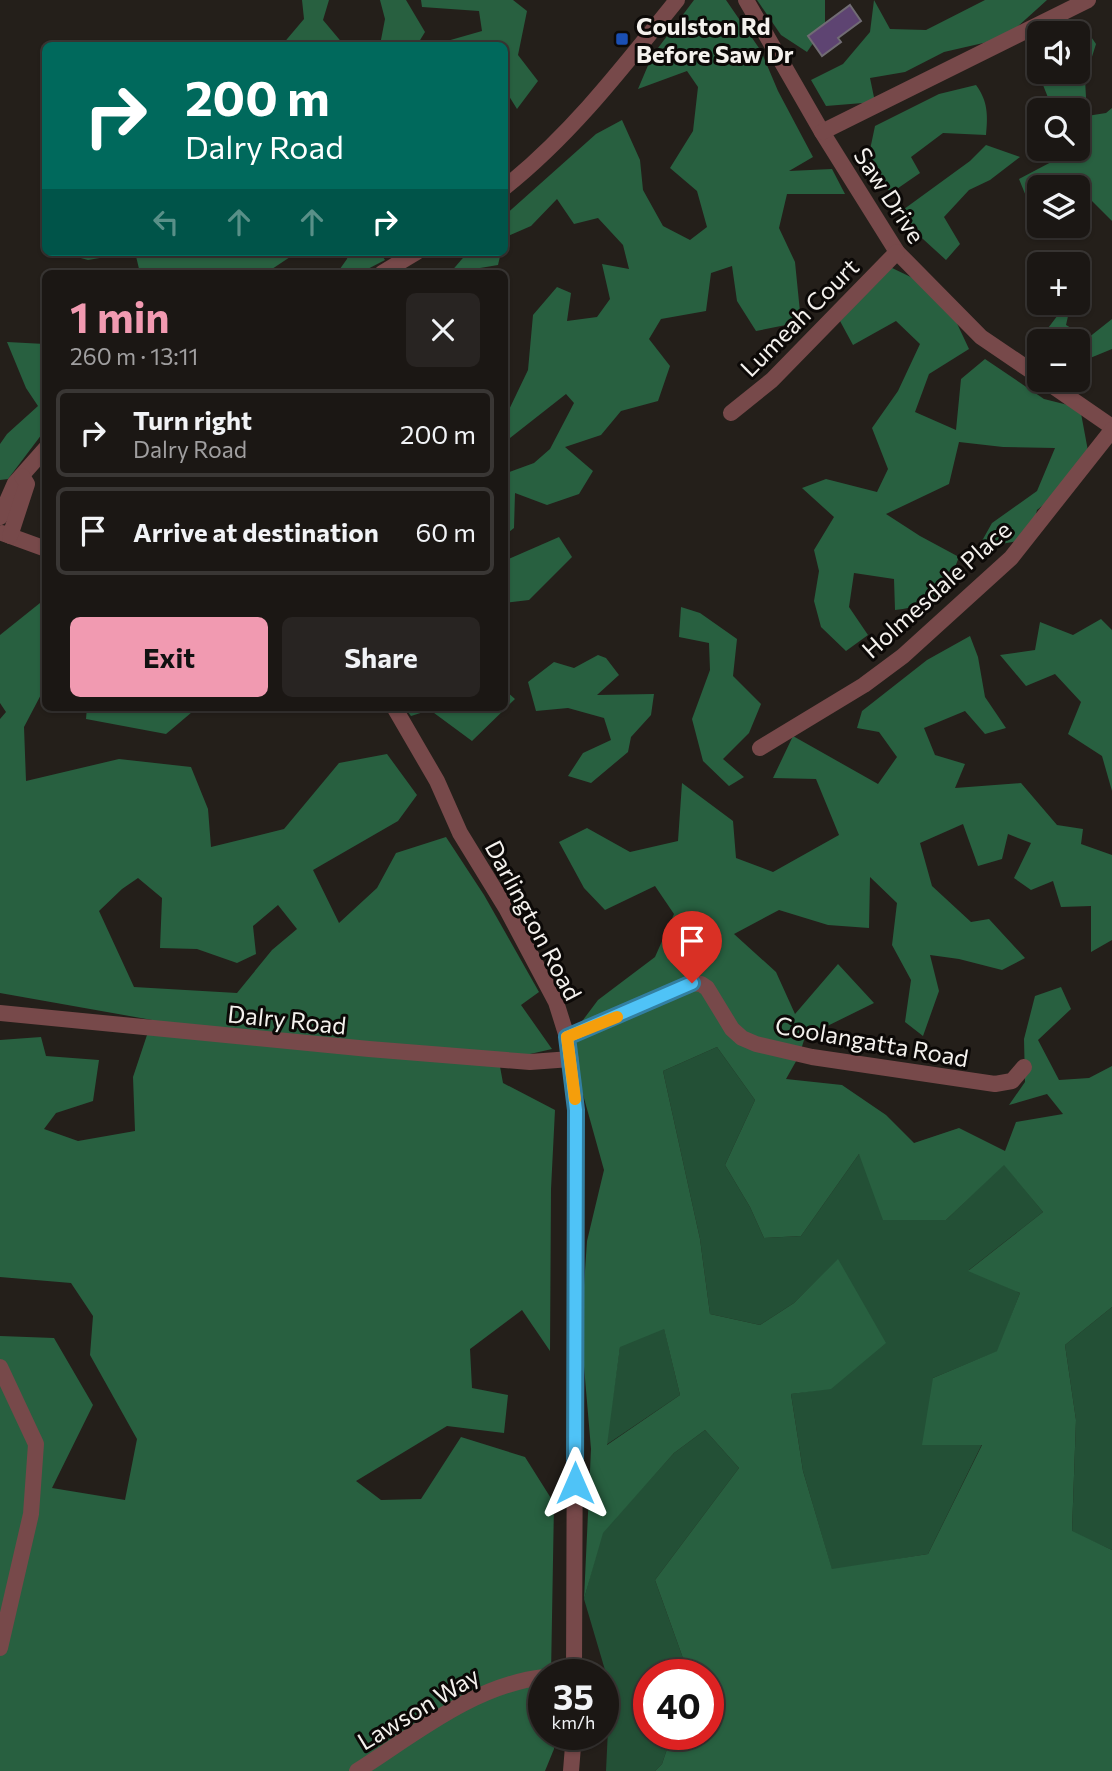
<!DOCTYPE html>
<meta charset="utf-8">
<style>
body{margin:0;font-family:Commissioner,sans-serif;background:#282422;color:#f1f3f6;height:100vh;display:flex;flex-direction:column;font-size:26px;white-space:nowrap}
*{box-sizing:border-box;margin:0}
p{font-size:23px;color:#a09fa0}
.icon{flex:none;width:38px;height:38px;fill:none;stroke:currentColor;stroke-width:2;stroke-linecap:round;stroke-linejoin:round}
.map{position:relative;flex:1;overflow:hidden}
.drawer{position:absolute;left:42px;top:270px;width:466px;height:441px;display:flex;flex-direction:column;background:#1b1714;border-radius:10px;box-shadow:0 2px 5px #0004,0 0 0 2px #393634}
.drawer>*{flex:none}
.hud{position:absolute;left:42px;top:42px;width:466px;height:214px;border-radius:10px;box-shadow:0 2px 5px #0004,0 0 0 2px #393634;background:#00695c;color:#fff;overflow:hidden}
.fabs{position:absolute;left:1027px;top:21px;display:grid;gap:14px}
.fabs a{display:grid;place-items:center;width:63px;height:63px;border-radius:10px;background:#1b1714;box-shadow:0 2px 5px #0004,0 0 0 2px #393634;font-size:35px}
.speed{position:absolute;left:528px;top:1659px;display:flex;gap:14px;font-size:35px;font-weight:700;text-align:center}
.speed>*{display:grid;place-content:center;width:91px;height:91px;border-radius:50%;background:#1b1714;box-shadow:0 2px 5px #0004,0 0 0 2px #393634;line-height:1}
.speed small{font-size:18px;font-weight:400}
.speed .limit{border:10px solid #d22;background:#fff;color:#111}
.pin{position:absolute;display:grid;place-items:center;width:60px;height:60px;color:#fff;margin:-72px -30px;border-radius:50% 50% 50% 0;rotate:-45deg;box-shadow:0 0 7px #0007}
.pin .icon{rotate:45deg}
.me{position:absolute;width:77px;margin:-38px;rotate:0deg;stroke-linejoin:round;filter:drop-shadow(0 0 5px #0008)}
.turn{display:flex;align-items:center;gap:24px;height:147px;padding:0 28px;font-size:32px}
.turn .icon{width:91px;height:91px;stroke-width:2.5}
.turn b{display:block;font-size:49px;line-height:60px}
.lanes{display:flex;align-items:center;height:66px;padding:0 28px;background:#0003;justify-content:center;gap:35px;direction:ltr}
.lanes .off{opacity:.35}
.round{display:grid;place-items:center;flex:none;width:74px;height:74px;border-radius:10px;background:#282422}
.headline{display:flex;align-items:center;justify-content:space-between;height:119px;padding:0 28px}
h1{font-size:42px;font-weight:700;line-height:52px;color:#f19ab1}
.button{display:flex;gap:14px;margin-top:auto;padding:14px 28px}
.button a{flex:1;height:80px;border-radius:10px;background:#f19ab1;color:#111;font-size:28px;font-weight:700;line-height:80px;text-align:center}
.button a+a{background:#282422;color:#f1f3f6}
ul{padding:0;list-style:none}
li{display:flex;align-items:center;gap:21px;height:88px;margin:0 14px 10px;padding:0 14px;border:4px solid #393634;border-radius:10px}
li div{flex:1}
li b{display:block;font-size:26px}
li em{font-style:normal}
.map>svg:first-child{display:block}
.green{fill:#235036}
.forest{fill:#286040;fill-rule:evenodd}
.building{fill:#5e4472;stroke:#716c74;stroke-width:2}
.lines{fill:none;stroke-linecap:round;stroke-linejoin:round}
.minor{stroke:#77494a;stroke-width:16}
.route-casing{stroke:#337fa1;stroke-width:18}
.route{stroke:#4fc3f7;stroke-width:12}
.slow{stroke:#f59e0b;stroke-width:12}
.transit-dot{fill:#1a4fb4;stroke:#0c0907;stroke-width:2.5}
.labels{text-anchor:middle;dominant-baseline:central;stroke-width:6;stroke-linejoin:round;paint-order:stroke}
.poi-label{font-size:24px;font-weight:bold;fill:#f4f1ed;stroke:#0c0907;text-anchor:start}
.street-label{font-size:24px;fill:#f4f1ed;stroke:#0c0907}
</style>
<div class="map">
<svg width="1112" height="1771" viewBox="0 0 1112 1771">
<rect width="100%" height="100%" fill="#241f1a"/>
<g class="green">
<polygon points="717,1047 755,1100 725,1165 750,1207 764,1238 801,1236 859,1154 946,1220 1004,1164 1043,1212 969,1270 1020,1293 998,1351 933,1378 982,1444 928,1554 832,1570 803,1471 791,1394 831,1388 838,1260 794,1303 760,1325 710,1314 700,1239 663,1071"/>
<polygon points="1112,1307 1112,1550 1072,1532 1076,1420 1065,1345"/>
<polygon points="664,1328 680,1395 606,1445 620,1346"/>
<polygon points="705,1430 739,1468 655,1580 689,1675 649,1675 649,1734 672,1734 662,1764 655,1771 606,1771 610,1687 584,1599 602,1533 674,1453"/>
</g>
<g class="forest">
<polygon points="302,0 329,0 323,20 344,45 282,45 304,19"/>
<polygon points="380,0 406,0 425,32 417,45 380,45 385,19"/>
<polygon points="421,0 513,0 527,11 518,55 538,81 517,109 504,88 504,46 433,45 482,31 479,11 422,7"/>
<polygon points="694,0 726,0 761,51 778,91 813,157 789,171 832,169 845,194 787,194 779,228 795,262 801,322 756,331 737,301 732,266 711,273 706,311 661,319 649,339 670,366 658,401 621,411 601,435 565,447 593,471 579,494 547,505 515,493 514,528 504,536 504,474 534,463 550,449 574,403 566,394 510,438 504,438 504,420 528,370 533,315 557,287 571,293 567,321 597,317 610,299 602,264 629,269 623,245 598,218 574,224 557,199 531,226 506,237 504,243 504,216 596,134 622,120 640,160 643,190 663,226 690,240 707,227 697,191 670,168 693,131 698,87 687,71 638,89 652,56"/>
<polygon points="757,0 825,0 825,26 807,52 781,35"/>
<polygon points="874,0 890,29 926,30 985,0 1047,0 1005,38 944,52 905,72 870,78 875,102 826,106 811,80 843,64 870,32"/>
<polygon points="1083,25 1096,44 1085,79 1087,116 1106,113 1112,108 1112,221 1090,199 1078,198 1078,187 1040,187 1039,202 1030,206 1019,179 1055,160 1055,149 1078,149 1078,110 1053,110 1029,50 1039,46 1040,72 1078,72 1078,33 1066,33"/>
<path d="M 976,85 C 988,101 988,116 986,135 L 943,133 L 911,157 L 920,173 L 891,193 L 867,164 L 875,126 L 939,94 Z"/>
<polygon points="986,145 1020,157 990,180 969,190 944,217 960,244 946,260 912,229 900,212 970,161"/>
<polygon points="59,252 292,252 296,253 272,269 259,273 140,273 135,252 88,260"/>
<polygon points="349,252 380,252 385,260 360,273 337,273 347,259"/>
<polygon points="468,252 501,252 498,265 450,273"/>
<path d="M 890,267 L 917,280 L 954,317 L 969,349 L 929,374 L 915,412 L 956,430 L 961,379 L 985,359 L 1044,399 L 1080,408 L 1091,467 L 1037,510 L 1030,539 L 978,548 L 992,523 L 1037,491 L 1055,448 L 1003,447 L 959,442 L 949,484 L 886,514 L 920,536 L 959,557 C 942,600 941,604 895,610 L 894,579 L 854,573 L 849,607 L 868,635 L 846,651 L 821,627 L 814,601 L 819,571 L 814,550 L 834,517 L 802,488 L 826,479 L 877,492 L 888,469 L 872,428 L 898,391 L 920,344 L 896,321 L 853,345 L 840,321 Z"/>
<polygon points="1067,303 1071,303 1066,325 1088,338 1112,319 1112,349 1078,363 1078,341 1040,341 1039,355 1033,348"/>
<polygon points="7,342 45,344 45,430 8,479 0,480 0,444 7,434 38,406 26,388"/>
<polygon points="559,537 572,557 529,600 504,603 504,561"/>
<path d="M 45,599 L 45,687 L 24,727 L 26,781 L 119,759 L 191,767 L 208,809 L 211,847 L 284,829 L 339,763 L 387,754 L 417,795 L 398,821 L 313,870 L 339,923 L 377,888 L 396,853 L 446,837 L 484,895 L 539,992 L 521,1005 L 552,1049 L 499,1061 L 503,1083 L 555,1110 L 551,1189 L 550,1351 L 522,1310 L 470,1349 L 472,1388 L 508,1395 L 504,1433 L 447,1426 L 356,1481 L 381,1500 L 421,1499 L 461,1437 L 525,1457 L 554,1503 L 551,1675 L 544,1675 L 544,1734 L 554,1734 L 554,1749 L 545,1771 L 0,1771 L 0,1336 L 54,1338 L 93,1405 L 52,1488 L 125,1500 L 137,1439 L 90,1355 L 93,1316 L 71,1283 L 0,1277 L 0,1040 L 41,1037 L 46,1056 L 99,1060 L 93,1101 L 56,1113 L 44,1129 L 78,1141 L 135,1131 L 133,1077 L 152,1020 L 0,993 L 0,719 L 6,712 L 0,703 L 0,635 ZM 138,878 L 162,898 L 160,948 L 197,949 L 237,963 L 256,954 L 253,926 L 278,905 L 297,929 L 272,950 L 237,993 L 134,987 L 99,911 L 122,889 Z"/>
<polygon points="681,607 700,613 737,639 733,676 761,704 749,733 723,759 744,777 729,786 703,761 692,719 710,670 709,643 679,637"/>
<polygon points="1101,619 1112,630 1112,791 1102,756 1068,734 1081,702 1055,674 1026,686 1000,655 1035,650 1040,622 1073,635"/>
<path d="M 970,636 L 978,657 L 985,697 L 1006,728 L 985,734 L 965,711 L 924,728 L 935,755 L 965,764 L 955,788 L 1021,783 L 1057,825 L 1083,829 L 1081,844 L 1112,855 L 1112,940 L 1091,952 L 1091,906 L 1061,907 L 1053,881 L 1031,890 L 1014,878 L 1031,843 L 1008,834 L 1002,859 L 978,866 L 963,824 L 920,843 L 932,886 L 971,922 L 989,919 L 1025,958 L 1002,970 L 959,959 L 930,955 L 939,991 L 923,1036 L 905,1022 L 911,980 L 892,945 L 897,903 L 870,877 L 869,928 L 828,925 L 779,910 L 734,934 L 776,972 L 795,1014 L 838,964 L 874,1003 L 805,1037 L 799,1056 L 786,1079 L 842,1085 L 886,1115 L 914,1143 L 959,1128 L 1005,1151 L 1016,1122 L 1063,1114 L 1047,1094 L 1009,1105 L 1025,1082 L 1024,1039 L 1035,996 L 1061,987 L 1071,1009 L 1038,1040 L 1059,1080 L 1089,1078 L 1112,1066 L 1112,1307 L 1065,1345 L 1076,1420 L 1072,1531 L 1112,1550 L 1112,1771 L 655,1771 L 662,1764 L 672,1734 L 709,1734 L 709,1675 L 689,1675 L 655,1580 L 739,1468 L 705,1430 L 674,1453 L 603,1533 L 584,1599 L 591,1449 L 581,1331 L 587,1241 L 604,1170 L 582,1091 L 571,1036 L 598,1000 L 655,957 L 674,914 L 655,886 L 605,910 L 584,888 L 559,842 L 587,828 L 630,852 L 678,841 L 682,783 L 733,821 L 736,858 L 773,872 L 839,835 L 816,779 L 773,778 L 793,736 L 878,784 L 897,757 L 879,732 L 857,728 L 862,711 L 927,660 ZM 717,1047 L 755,1100 L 725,1165 L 750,1207 L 764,1238 L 801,1236 L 859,1154 L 883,1220 L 946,1220 L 1004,1165 L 1043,1212 L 968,1271 L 1020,1293 L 997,1351 L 933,1378 L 922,1445 L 982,1445 L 928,1554 L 832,1569 L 803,1471 L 791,1394 L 831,1389 L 886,1343 L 838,1259 L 794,1303 L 760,1325 L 710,1314 L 700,1239 L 663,1071 ZM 664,1329 L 680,1395 L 607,1445 L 620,1347 Z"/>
<polygon points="598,655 606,658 619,675 597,695 654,694 651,715 631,737 628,752 591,783 568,776 583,753 611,740 604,718 568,708 536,711 528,682 554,662 574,668"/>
<polygon points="504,689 515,699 472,741 430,710 411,716 404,707 504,707"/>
<polygon points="87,707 198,707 166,734 86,719"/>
</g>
<polygon class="building" points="850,5 861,21 838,38 841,42 822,56 808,36"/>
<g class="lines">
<g class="minor">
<polyline points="746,0 822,132 897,252 981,337 1040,377"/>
<polyline points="822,132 1088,0"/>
<path d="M 504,188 C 571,135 624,66 677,0"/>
<polyline points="382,273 417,252"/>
<polyline points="1044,380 1112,427"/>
<polyline points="731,413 772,380 897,252"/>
<polyline points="0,517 15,483 46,448"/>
<polyline points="2,533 46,549"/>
<polyline points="10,536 27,484 22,476"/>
<polyline points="394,707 437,781 460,833 506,908 556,1002 567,1037 576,1110 574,1675"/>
<polyline points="760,748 864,685 903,656 1011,558 1112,430"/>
<polyline points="0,1013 369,1049 530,1062 571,1059"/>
<polyline points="567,1037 692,983 701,984 707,988 732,1029 742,1038 756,1044 812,1057 995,1084 1012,1081 1024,1067"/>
<polyline points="0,1367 36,1444 31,1514 0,1648"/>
<path d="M 357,1771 C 415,1734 474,1685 544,1677"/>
<polyline points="571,1771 574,1734"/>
</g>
</g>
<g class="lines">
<g class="route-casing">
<polyline id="route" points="575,1483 576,1110 567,1037 692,983"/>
</g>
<use href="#route" class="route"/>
<polyline class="slow" points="575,1099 567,1037 617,1017"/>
</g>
<rect class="transit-dot" x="615" y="32" width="14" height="14" rx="3.5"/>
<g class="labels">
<g class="poi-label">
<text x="636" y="25">Coulston Rd<tspan x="636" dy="28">Before Saw Dr</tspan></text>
</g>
<g class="street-label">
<text transform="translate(890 195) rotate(57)">Saw Drive</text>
<text transform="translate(799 317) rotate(-45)">Lumeah Court</text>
<text transform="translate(936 589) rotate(-42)">Holmesdale Place</text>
<text transform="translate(534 920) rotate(62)">Darlington Road</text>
<text transform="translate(287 1019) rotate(6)">Dalry Road</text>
<text transform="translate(872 1041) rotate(10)">Coolangatta Road</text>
<text transform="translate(418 1708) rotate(-31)">Lawson Way</text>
</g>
</g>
</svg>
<div class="fabs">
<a><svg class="icon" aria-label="sound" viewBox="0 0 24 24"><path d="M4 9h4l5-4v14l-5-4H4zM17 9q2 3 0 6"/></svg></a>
<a><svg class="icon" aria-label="search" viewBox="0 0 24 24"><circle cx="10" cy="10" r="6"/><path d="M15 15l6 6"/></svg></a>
<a><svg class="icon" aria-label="layers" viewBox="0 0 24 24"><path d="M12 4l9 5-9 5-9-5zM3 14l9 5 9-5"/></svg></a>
<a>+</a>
<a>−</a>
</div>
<div class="speed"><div>35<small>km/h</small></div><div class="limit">40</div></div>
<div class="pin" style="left:692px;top:983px;background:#d93025"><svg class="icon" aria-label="arrive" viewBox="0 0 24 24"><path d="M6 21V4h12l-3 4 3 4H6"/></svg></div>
<svg class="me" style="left:575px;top:1483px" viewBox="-20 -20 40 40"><path d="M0-17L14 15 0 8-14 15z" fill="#4fc3f7" stroke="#fff" stroke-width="4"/></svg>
<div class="hud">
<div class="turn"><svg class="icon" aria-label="right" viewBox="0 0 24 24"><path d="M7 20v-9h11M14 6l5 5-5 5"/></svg><div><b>200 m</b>Dalry Road</div></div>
<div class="lanes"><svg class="icon off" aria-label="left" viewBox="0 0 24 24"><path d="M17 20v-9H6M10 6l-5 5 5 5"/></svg><svg class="icon off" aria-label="ahead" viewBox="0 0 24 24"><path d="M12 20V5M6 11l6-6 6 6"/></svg><svg class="icon off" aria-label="ahead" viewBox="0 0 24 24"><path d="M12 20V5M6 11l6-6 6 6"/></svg><svg class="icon" aria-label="right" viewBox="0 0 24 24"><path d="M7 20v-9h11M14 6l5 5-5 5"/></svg></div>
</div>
<section class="drawer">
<div class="headline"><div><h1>1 min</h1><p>260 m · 13:11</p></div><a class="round"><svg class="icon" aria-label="close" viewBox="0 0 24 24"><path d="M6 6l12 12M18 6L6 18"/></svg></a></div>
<ul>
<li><svg class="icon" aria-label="right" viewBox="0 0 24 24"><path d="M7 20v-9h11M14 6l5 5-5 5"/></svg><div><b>Turn right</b><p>Dalry Road</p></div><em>200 m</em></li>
<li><svg class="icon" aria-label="arrive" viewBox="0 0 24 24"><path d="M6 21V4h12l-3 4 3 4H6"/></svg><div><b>Arrive at destination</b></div><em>60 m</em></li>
</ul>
<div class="button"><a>Exit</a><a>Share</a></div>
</section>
</div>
